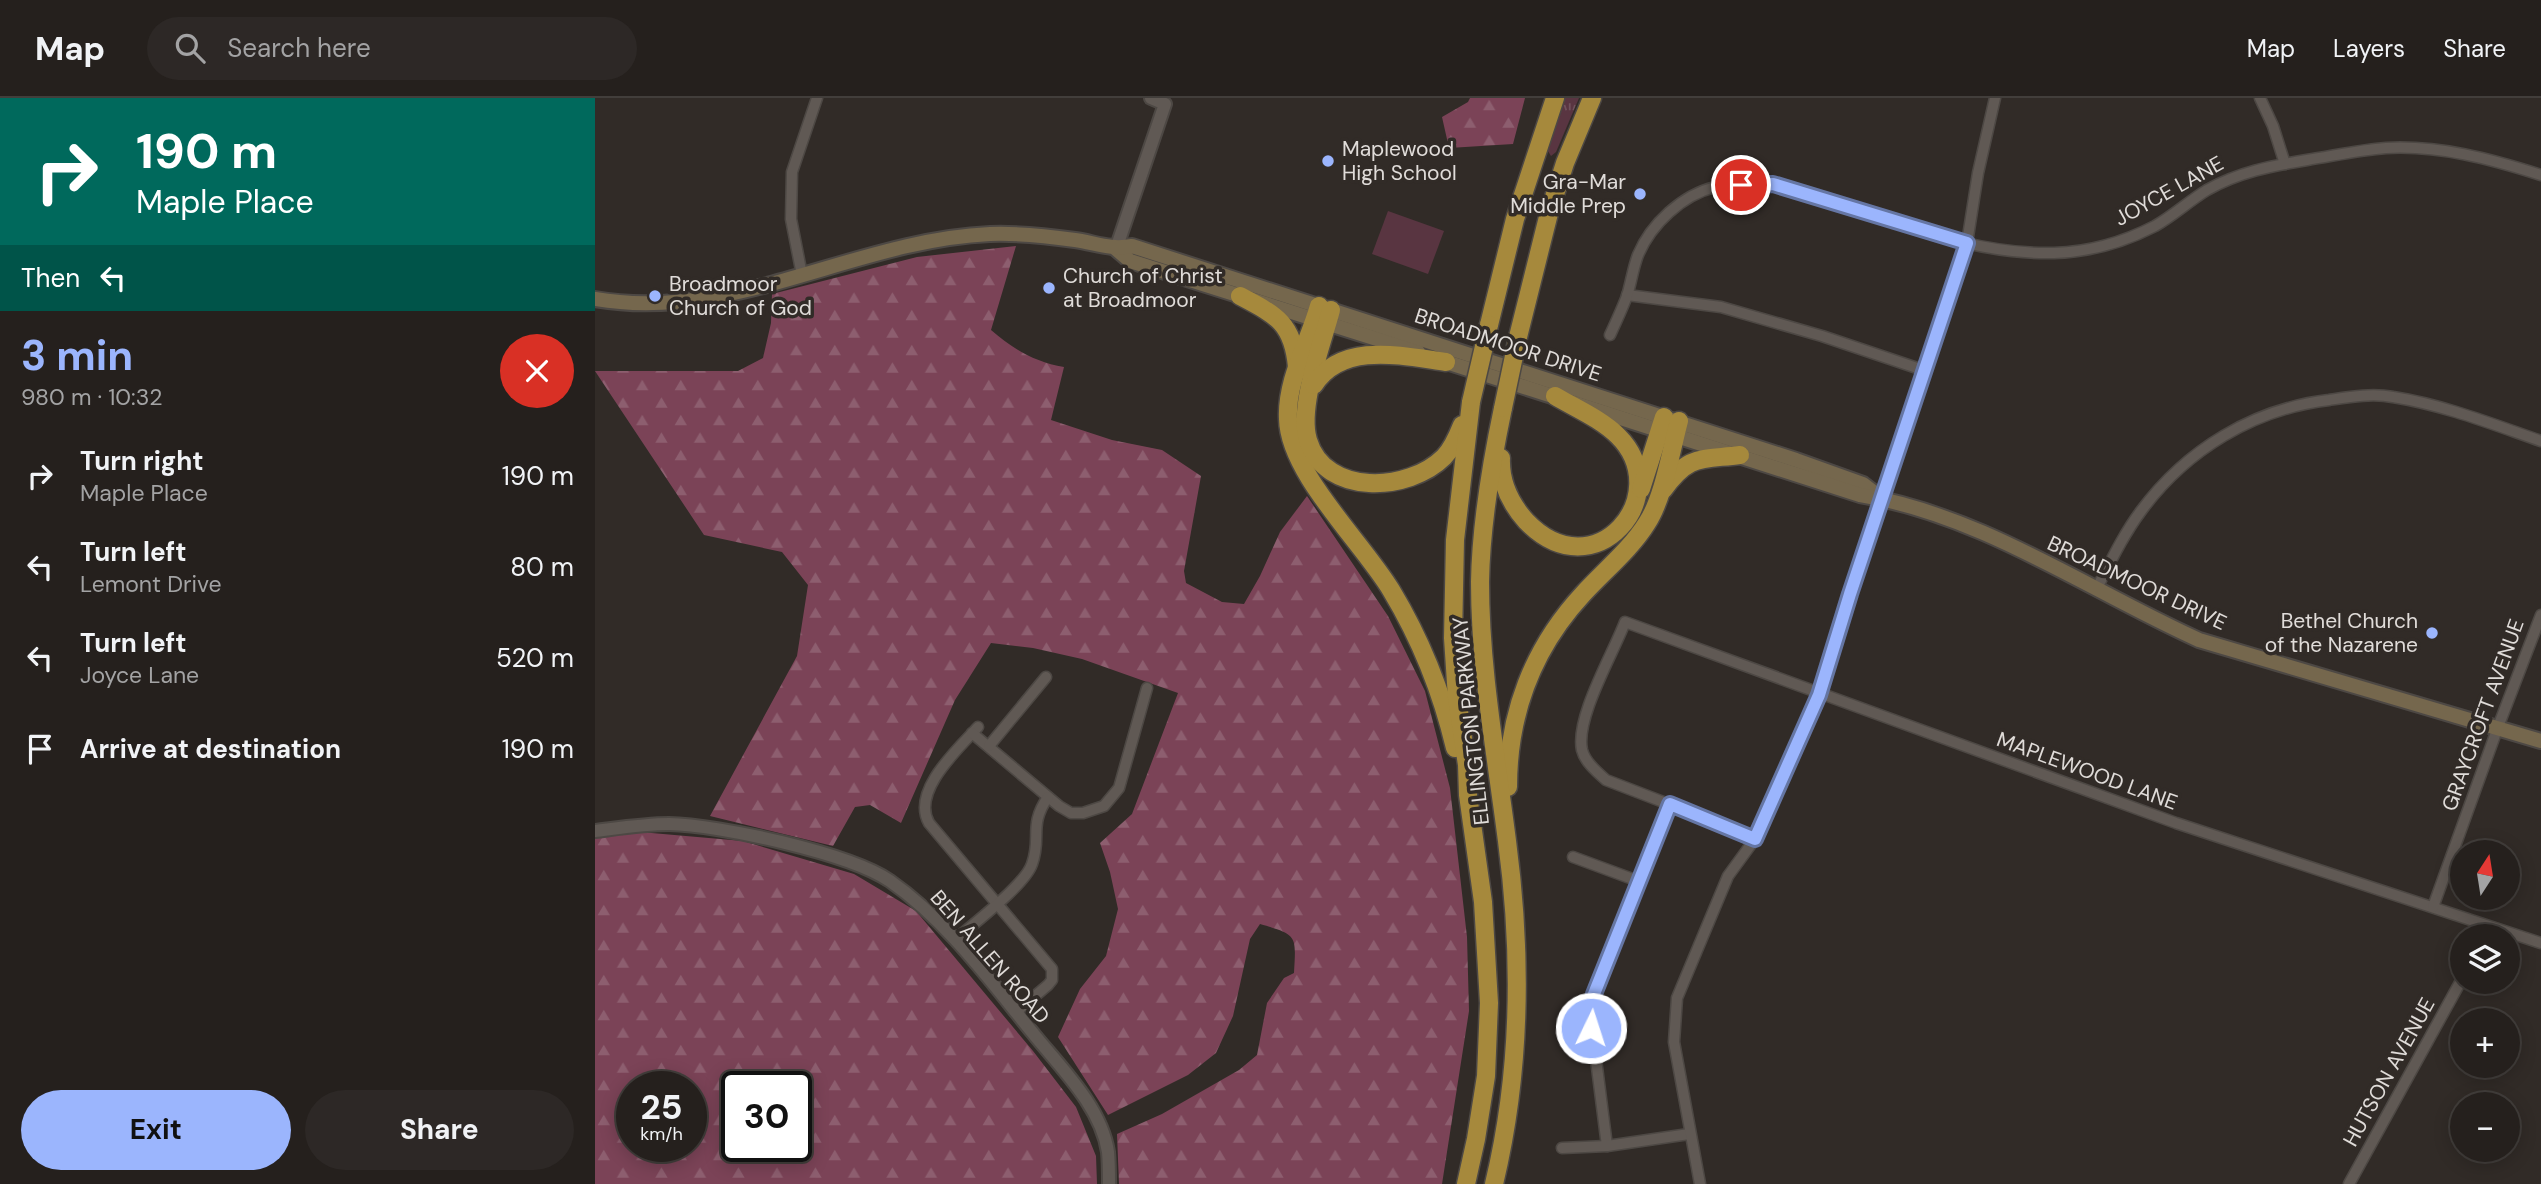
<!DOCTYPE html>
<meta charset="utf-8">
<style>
body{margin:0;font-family:"DM Sans",sans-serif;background:#2d2826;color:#f1f3f6;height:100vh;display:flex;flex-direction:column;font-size:26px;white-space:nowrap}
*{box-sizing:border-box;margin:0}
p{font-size:23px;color:#a3a3a4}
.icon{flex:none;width:38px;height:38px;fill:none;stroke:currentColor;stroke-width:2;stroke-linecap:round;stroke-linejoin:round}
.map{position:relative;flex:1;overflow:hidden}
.panel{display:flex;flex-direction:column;background:#25201d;width:595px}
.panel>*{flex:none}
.hud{background:#00695c;color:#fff;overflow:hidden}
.needle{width:46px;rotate:12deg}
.fabs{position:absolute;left:1855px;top:742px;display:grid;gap:14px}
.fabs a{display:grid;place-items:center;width:70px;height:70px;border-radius:50%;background:#25201d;box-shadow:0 4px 18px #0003,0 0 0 2px #423e3b;font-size:35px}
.speed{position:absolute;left:21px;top:973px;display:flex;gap:14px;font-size:35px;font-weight:700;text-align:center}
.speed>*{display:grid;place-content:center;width:91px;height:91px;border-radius:50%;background:#25201d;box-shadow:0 4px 18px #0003,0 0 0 2px #423e3b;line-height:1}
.speed small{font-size:18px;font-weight:400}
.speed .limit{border:4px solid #111;border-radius:10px;background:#fff;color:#111}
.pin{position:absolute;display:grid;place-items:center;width:60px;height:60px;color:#fff;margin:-30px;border:4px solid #fff;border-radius:50%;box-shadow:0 2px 7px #0007}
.me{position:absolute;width:77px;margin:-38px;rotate:4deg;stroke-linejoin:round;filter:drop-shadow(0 0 5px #0008)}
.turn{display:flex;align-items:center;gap:24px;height:147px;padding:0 21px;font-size:32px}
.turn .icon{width:91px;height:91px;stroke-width:2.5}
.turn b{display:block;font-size:49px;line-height:60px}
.then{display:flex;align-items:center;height:66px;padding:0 21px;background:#0003;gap:14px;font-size:26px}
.round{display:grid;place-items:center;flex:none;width:74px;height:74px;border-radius:37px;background:#2d2826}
.headline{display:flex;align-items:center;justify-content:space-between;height:119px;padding:0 21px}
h1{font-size:42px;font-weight:700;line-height:52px;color:#9bb5fd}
.action{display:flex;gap:14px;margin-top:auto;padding:14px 21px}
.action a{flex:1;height:80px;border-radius:42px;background:#9bb5fd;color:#111;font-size:28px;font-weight:700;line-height:80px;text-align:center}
.action a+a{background:#2d2826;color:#f1f3f6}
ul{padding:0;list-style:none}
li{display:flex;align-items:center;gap:21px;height:91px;padding:0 21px}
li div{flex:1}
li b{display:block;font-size:26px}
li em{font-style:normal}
header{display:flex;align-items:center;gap:42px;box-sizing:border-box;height:98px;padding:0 35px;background:#25201d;border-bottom:2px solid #423e3b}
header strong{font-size:33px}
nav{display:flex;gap:38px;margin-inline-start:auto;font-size:24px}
.search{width:490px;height:63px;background:#2d2826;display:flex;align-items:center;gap:18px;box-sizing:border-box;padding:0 24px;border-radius:38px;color:#a3a3a4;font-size:26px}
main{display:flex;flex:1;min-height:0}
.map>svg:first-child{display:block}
.grass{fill:url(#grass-tufts)}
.forest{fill:url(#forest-firs);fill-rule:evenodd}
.pitch{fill:#593541}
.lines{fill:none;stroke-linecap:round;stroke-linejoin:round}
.minor-casing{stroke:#4d4844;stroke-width:13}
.tertiary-casing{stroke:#4d4844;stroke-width:16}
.secondary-casing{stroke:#4d4844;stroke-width:18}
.motorway-casing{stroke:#4d4844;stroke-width:21}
.minor{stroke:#605954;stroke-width:10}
.tertiary{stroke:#605954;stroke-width:12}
.secondary{stroke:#75674d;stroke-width:14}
.motorway{stroke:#a6893c;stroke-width:18}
.motorway-bridge-casing{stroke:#4d4844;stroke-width:21;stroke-linecap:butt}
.motorway-bridge{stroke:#a6893c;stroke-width:18}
.route-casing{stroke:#6576a4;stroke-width:18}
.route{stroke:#9bb5fd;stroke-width:12}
.poi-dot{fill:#9bb5fd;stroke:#312b27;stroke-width:2.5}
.labels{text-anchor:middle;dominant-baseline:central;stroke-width:7;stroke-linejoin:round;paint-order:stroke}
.poi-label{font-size:21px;fill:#e0dcd9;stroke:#312b27;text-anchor:start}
.street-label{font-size:21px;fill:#e0dcd9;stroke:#312b27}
</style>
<header>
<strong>Map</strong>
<div class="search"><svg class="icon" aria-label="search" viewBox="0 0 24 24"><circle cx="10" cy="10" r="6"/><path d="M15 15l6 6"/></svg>Search here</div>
<nav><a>Map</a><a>Layers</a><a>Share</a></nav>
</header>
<main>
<section class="panel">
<div class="hud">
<div class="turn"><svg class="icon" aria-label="right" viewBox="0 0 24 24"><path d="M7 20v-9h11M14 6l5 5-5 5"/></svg><div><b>190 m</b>Maple Place</div></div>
<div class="then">Then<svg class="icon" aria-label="left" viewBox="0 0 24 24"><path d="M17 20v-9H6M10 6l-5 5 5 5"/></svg></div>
</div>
<div class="headline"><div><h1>3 min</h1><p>980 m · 10:32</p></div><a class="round" style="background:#d93025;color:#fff"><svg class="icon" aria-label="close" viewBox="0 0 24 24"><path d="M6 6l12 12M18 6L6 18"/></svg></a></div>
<ul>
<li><svg class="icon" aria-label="right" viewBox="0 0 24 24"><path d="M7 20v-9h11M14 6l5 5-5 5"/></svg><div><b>Turn right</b><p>Maple Place</p></div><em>190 m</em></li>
<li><svg class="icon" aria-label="left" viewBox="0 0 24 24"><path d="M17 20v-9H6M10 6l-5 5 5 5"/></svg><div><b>Turn left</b><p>Lemont Drive</p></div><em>80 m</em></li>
<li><svg class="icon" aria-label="left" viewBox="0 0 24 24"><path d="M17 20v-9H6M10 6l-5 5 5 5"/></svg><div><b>Turn left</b><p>Joyce Lane</p></div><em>520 m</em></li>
<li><svg class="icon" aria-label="arrive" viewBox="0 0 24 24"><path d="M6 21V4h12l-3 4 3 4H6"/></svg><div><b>Arrive at destination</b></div><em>190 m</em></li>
</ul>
<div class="action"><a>Exit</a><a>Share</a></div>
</section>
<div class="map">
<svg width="1946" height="1086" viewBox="0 0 1946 1086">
<defs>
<pattern id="grass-tufts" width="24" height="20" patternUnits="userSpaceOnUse" patternTransform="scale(1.75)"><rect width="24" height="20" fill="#593541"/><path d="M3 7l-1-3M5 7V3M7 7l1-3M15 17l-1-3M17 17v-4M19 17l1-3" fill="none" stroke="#71525c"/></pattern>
<pattern id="forest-firs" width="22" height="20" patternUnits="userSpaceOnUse" patternTransform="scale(1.75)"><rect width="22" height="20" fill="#7b4357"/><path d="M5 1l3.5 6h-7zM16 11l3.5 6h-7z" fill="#8d5e6f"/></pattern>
</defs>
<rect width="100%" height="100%" fill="#312b27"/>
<polygon class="grass" points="970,0 984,0 961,54 956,58 953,53 958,26"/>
<g class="forest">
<polygon points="875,0 930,0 918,46 854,50 847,19 873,4"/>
<path d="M 421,148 L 396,232 C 418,251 440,264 469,269 L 456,322 L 517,342 L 567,352 L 606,378 L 589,473 L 591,485 L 627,504 L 649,506 L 665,478 L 685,434 L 712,398 L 793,518 L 830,593 L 855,690 L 872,839 L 874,913 L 847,1086 L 524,1086 L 522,1036 L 567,1016 L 644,972 L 662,957 L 672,905 L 689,880 L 699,875 C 701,837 703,837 665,826 L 655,841 L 638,918 L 621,955 L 593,977 L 513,1017 L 463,939 L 485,891 L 511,858 L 523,811 L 515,774 L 505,745 L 537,716 L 583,595 L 487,561 L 438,550 L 396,545 L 360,602 L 306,725 L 275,707 L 260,709 L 238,748 L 115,718 L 202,558 L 213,487 L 187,454 L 109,437 L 0,273 L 143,273 L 168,260 L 176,225 L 177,196 L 322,159 Z"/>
<path d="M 45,734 L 148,743 L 259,776 L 321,813 L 438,953 L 481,1009 L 501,1058 L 502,1086 L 0,1086 L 0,738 ZM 37,989 L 96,989 L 96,1048 L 37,1048 ZM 142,989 L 201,989 L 201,1048 L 142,1048 Z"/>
</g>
<polygon class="pitch" points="793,113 849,133 833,176 777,156"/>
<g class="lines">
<g class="minor-casing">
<g id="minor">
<polyline points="1665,0 1678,28 1690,66"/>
<polyline points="207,177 196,121 197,74 222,0"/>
<polyline points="1032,197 1126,209 1227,238 1328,272"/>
<path d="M 1015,237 C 1021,224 1027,211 1032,198 C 1036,185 1038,170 1043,157 C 1056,126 1087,97 1120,89 C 1166,78 1205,95 1248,108 C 1316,130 1387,157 1459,155 C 1494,154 1529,144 1560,128 C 1578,118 1594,103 1612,92 C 1644,74 1676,68 1712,62 C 1738,58 1764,52 1791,50 C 1844,47 1896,61 1946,77"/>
<path d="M 1501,492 C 1515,465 1528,437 1546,413 C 1591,352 1658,311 1734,302 C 1754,299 1777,295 1798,299 C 1849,307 1897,326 1946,343"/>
<path d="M 383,629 C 363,651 316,693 334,725 L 457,871 L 457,882 L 453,887 L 421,914"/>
<polyline points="377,635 464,708 476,715 488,715 509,708 524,690 552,590"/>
<polyline points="394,648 451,579"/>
<path d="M 1160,741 L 1136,730 L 1011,682 C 1002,674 990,664 987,652 C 980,620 1018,556 1030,524 L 1581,725 L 1946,845"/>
<polyline points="978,759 1043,783"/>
<polyline points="1838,809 1903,629 1946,517"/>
<path d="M 360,842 C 379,825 430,787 437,766 C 447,739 433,728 453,699"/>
<polyline points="1012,1048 997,930 996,906 1075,706"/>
<polyline points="967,1050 1012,1048 1094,1036"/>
<polyline points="1105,1086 1079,944 1082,900 1133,778 1160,741 1224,597 1255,496 1372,145 1383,75 1400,0"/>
<polyline points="1754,1086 1867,881"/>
</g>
</g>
<g class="tertiary-casing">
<g id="tertiary">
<polyline points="521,151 570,6 556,0"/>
<path d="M 0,733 C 24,730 50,726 74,726 C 124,727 254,755 295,783 C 351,822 394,881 437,934 C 465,969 506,1008 513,1054 C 514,1064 514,1076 514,1086"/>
</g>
</g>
<g class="secondary-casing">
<g id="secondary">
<polyline points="521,151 535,163 823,254"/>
<path d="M 0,201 C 137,225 260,142 395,136 C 423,135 452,138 480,142 C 501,145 515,152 537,148 L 1201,362 L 1268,386 L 1286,400"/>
<path d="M 842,261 L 1265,397 C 1387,417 1493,492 1604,542 L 1946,643"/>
</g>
</g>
<g class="motorway-casing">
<g id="motorway">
<path d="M 645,198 C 681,217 698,225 702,269"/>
<path d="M 724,208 C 714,244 691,282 693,321 C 694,375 767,444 796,492 C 825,540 847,595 860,650"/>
<path d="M 736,212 C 727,246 703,309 713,342 C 730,399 814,394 849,359 C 857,351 863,337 867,327"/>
<polyline points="894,227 920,121 960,0"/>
<polyline points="923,239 954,115 970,65 997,0"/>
<path d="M 719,287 C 747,243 808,258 851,264"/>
<path d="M 906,360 C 905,384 915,405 931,423 C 1000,495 1082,397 1023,338 C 1006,321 980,310 960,298"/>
<polyline points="1046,391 1069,319"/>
<path d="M 1068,392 C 1094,356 1105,362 1145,357"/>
<path d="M 913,689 C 913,616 938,550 988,496 C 1009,473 1036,451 1052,425 C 1068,401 1076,353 1084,323"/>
<polyline points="871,1086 881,1041 891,978 894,905 888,804 873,697 872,667 862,600 858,540 860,442 876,304"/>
<path d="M 899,1086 C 926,974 927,856 912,743 C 901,656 885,571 885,484 C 886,425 896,367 908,310"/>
</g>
</g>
<use href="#minor" class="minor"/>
<use href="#tertiary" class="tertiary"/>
<use href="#secondary" class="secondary"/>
<use href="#motorway" class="motorway"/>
<g class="motorway-bridge-casing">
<g id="motorway-bridge">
<polyline points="876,304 894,227"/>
<polyline points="908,310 923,239"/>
</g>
</g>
<use href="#motorway-bridge" class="motorway-bridge"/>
</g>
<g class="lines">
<g class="route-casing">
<polyline id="route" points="996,930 996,906 999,896 1075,706 1160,741 1224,597 1255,496 1372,145 1178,86 1146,87"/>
</g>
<use href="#route" class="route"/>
</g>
<g class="poi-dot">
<circle cx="733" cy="63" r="7"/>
<circle cx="1045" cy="96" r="7"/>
<circle cx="454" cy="190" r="7"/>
<circle cx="60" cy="198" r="7"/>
<circle cx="1837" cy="535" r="7"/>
</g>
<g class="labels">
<g class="poi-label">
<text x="747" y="51">Maplewood<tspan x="747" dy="24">High School</tspan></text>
<text x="1031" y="84" text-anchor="end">Gra-Mar<tspan x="1031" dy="24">Middle Prep</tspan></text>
<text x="468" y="178">Church of Christ<tspan x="468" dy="24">at Broadmoor</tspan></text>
<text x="74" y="186">Broadmoor<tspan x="74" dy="24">Church of God</tspan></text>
<text x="1823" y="523" text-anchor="end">Bethel Church<tspan x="1823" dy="24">of the Nazarene</tspan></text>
</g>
<g class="street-label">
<text transform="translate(1574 93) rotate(-29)">JOYCE LANE</text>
<text transform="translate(913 247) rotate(18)">BROADMOOR DRIVE</text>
<text transform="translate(1542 485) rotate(25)">BROADMOOR DRIVE</text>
<text transform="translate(1888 617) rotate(-70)">GRAYCROFT AVENUE</text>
<text transform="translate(876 623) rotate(-96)">ELLINGTON PARKWAY</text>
<text transform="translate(1492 673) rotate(20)">MAPLEWOOD LANE</text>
<text transform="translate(395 859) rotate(49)">BEN ALLEN ROAD</text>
<text transform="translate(1794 974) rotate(-61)">HUTSON AVENUE</text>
</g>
</g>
</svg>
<div class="fabs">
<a><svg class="needle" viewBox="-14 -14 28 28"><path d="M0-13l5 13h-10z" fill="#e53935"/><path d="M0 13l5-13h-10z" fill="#a3a3a4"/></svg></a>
<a><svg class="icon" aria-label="layers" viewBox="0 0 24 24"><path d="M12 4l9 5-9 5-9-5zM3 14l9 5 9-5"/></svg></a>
<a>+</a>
<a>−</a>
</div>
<div class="speed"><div>25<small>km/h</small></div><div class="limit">30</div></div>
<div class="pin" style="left:1146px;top:87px;background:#d93025"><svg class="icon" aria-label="arrive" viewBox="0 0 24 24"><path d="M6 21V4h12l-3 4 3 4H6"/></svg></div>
<svg class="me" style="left:996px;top:930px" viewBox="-20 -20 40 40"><circle r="17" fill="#9bb5fd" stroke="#fff" stroke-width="3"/><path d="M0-11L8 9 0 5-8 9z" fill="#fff"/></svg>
</div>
</main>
